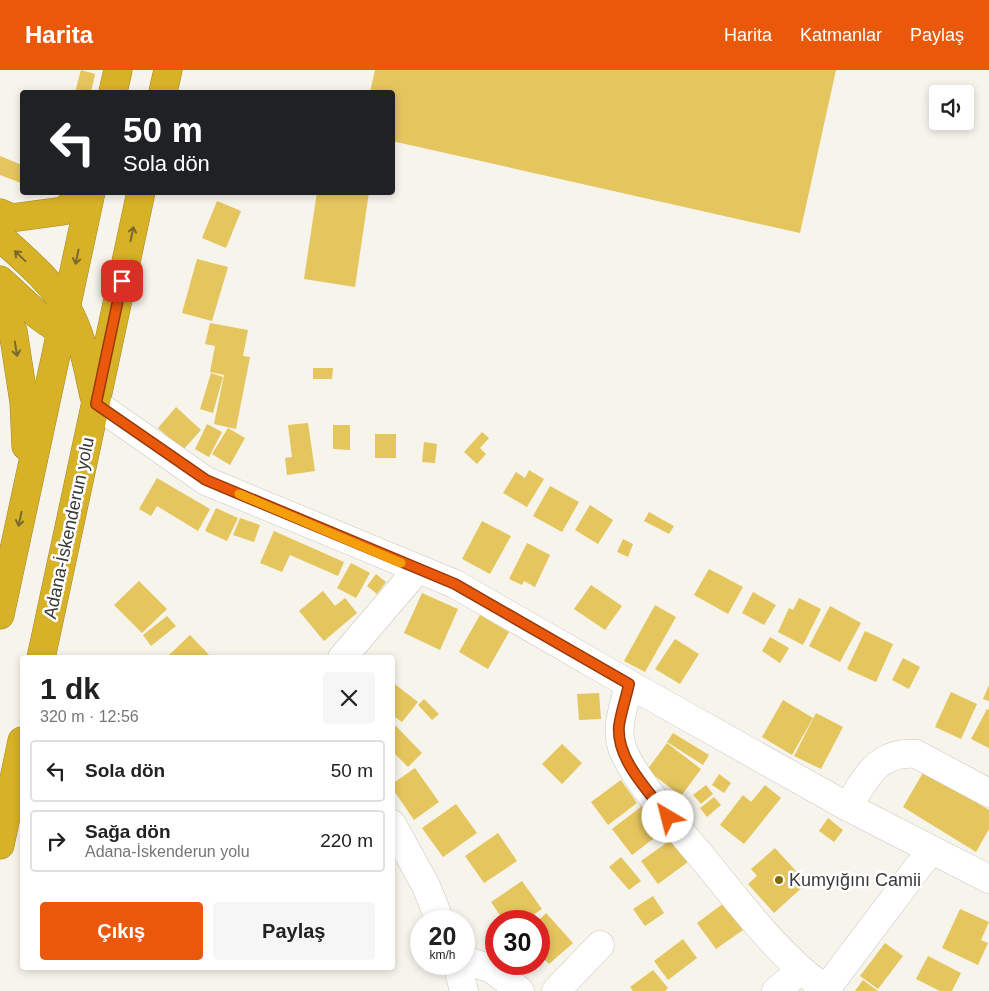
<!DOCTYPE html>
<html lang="tr">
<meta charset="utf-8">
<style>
body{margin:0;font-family:Helvetica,sans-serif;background:#f6f6f6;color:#222;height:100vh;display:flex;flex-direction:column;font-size:19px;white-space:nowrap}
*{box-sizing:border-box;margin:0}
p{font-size:16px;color:#767676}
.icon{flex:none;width:28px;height:28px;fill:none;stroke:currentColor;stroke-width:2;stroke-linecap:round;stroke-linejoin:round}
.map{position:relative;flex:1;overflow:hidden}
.details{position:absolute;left:20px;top:585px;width:375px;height:315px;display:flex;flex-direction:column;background:#fff;border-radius:5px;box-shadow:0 2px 8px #0003}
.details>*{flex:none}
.guide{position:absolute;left:20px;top:20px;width:375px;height:105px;border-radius:5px;box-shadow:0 2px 8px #0003;background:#202124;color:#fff;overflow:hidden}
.controls{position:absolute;left:929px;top:15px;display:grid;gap:10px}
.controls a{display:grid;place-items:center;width:45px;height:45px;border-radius:5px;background:#fff;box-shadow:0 2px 8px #0003;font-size:25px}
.speed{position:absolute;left:410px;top:840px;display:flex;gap:10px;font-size:25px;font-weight:700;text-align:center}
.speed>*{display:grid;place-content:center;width:65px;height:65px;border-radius:50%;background:#fff;box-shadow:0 2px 8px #0003;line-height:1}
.speed small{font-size:12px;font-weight:400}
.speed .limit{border:8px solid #d22;background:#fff;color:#111}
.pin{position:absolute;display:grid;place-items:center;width:42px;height:42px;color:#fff;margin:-21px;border-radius:10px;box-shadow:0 2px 8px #0006}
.me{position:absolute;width:55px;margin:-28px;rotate:323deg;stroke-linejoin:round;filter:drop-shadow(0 0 4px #0008)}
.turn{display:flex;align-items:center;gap:18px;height:105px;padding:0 20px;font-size:22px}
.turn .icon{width:65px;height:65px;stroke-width:2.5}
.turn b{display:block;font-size:35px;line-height:42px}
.round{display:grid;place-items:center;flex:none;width:52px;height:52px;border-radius:5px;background:#f6f6f6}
.headline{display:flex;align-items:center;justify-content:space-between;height:85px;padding:0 20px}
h1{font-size:30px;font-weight:600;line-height:38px}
.primary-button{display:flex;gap:10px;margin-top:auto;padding:10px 20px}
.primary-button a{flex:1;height:58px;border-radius:5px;background:#ea580c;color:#fff;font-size:20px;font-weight:600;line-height:58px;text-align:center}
.primary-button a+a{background:#f6f6f6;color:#222}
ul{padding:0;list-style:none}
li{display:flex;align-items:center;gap:15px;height:62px;margin:0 10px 8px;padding:0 10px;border:2px solid #e0e0e0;border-radius:5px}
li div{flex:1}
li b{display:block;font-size:19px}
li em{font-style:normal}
header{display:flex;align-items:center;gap:30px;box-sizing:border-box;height:70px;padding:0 25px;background:#ea580c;color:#fff}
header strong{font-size:24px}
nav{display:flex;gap:28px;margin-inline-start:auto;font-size:18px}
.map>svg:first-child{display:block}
.building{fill:#e5c55e}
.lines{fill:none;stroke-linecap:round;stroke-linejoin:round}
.minor-casing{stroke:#cac7bf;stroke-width:29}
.highway-casing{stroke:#a0872c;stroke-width:29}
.minor{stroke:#fff;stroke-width:28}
.highway{stroke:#d7b126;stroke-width:28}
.oneway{stroke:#796930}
.route-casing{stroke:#983908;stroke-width:12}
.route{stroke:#ea580c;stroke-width:9}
.slow{stroke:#f59e0b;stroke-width:9}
.poi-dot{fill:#836a04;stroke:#fff;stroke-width:2}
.labels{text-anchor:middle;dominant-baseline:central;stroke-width:5;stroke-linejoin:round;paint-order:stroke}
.street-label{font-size:18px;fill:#3a3936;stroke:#fff}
.poi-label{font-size:18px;fill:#3a3936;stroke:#fff;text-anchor:start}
</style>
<header>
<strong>Harita</strong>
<nav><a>Harita</a><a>Katmanlar</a><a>Paylaş</a></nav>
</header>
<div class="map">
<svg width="989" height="921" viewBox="0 0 989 921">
<rect width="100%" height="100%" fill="#f6f4eb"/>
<g class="building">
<polygon points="81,0 95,4 91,22 75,22"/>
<polygon points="375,0 836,0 800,163 392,71 392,22 370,22"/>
<polygon points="0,86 22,95 21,113 0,105"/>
<polygon points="317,122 369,122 355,217 304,209"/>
<polygon points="217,131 241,141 226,178 202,168"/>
<polygon points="197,189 228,197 212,251 182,243"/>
<polygon points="210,253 248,260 243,286 250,287 236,359 214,354 224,305 210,302 215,276 205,274"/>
<polygon points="313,298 333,298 332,309 313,309"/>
<polygon points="211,303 223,307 213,343 200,339"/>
<polygon points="176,337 201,360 183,380 158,358"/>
<polygon points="308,353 315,401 287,405 285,388 292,387 288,355"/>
<polygon points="207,354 222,362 209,387 195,379"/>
<polygon points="333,355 350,355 350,380 333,379"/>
<polygon points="228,358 245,368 230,395 212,384"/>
<polygon points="482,362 489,368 480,378 486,384 477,394 464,382"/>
<rect x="375" y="364" width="21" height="24"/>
<polygon points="424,372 437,374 435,393 422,392"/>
<polygon points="529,400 544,409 527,437 503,423 516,402 525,408"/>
<polygon points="157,408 210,439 198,461 157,436 151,446 139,439"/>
<polygon points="550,416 579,432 562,462 533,446"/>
<polygon points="590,435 613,450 598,474 575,460"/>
<polygon points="216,438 238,448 227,471 205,461"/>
<polygon points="649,442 674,456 669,464 644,451"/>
<polygon points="240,448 260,455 254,472 233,465"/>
<polygon points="482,451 511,466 490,504 462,489"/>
<polygon points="274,461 344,492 338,506 290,485 282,502 260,493"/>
<polygon points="623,469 633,474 628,487 617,482"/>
<polygon points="527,473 550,485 535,517 524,511 522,515 509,509"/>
<polygon points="351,493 370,503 356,528 337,518"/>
<polygon points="709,499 743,517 728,544 694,525"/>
<polygon points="376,504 386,512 377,524 367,516"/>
<polygon points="139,511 167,539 142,563 114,535"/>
<polygon points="591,515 622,536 605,560 574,539"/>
<polygon points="323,521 335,536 345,528 357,543 324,571 299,541"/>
<polygon points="753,522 776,535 764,555 742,543"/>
<polygon points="422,523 458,539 440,580 404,563"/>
<polygon points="799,528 821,539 803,575 778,562 789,538 793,540"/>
<polygon points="655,535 676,547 645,602 624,591"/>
<polygon points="830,536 861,553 840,592 809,576"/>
<polygon points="480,545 509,562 488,599 459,582"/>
<polygon points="167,546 176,556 151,576 143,565"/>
<polygon points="865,561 893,574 876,612 847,599"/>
<polygon points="190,565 212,588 166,588"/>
<polygon points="770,567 789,578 780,593 762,581"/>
<polygon points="675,569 699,584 680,614 655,599"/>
<polygon points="903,588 920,597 909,619 892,610"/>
<polygon points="392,612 418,632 402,652 392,645"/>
<polygon points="989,615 989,631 983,629"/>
<polygon points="951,622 977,634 961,669 935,657"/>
<polygon points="599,623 601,649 579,650 577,624"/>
<polygon points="424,629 439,644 432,650 418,635"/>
<polygon points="783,630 813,648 792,685 762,667"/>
<polygon points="987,639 989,640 989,678 971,669"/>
<polygon points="816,643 843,657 821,699 794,686"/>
<polygon points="396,656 422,683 408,697 392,681 392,659"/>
<polygon points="673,663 709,685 703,695 667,672"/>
<polygon points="667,673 701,699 681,726 647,700"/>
<polygon points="562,674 582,693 562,714 542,694"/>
<polygon points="415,698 439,732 414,750 392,718 392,714"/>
<polygon points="924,701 989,740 989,759 976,782 903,737"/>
<polygon points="719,704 731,713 724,723 712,715"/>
<polygon points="621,710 637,733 608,755 591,732"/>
<polygon points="706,715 713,724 701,734 693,725"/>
<polygon points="765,715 781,728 744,774 720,755 743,725 751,732"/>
<polygon points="714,727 721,735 707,747 700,738"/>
<polygon points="456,734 477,763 443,787 422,758"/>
<polygon points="642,736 662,762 632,785 612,759"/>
<polygon points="828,748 843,760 834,772 819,761"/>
<polygon points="498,763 517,791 484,813 465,786"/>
<polygon points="672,769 688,792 658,814 641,791"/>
<polygon points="775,778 807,813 774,843 748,814 757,806 751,799"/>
<polygon points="621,787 641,811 629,820 609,797"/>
<polygon points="522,811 542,839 524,851 504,851 491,832"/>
<polygon points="653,826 664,843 645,856 633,839"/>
<polygon points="724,833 743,860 716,879 697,853"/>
<polygon points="960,839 989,852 981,870 988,873 978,895 942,878"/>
<polygon points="546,843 573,873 549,894 539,883 539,850"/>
<polygon points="683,869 697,888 668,910 654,891"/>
<polygon points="885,873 903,886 878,919 860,906"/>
<polygon points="928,886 961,903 952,921 940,921 916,909"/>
<polygon points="653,900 668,918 665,921 633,921 630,917"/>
<polygon points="863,910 878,921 855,921"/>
</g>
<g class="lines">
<g class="minor-casing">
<g id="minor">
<polyline points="96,334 206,411 455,514 629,614 848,737 989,809"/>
<polyline points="342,588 417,500"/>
<path d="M 629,614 C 625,633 616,655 621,674 C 628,702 676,756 696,780 C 734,825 779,889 829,921"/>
<path d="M 848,737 C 865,709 878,680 916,684 L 989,723"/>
<polyline points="392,754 426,816 440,851"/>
<polyline points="464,890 492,899 520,921"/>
<polyline points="457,894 464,921"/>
<polyline points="826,919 931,780"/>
<polyline points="556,921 600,875"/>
<polyline points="776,921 801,900"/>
</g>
</g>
<g class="highway-casing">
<g id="highway">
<polyline points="113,22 118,0"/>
<polyline points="163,22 168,0"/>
<polyline points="0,143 11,148 63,141 89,122"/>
<path d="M 0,167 C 23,188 50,210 66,237 C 82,264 87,295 94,326"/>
<polyline points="0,210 39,246 74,271"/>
<polyline points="0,234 13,261 24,332 26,376"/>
<polyline points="0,545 91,122"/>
<polyline points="41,588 141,122"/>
<polyline points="0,775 22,671"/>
</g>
</g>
<use href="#minor" class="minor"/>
<use href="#highway" class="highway"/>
</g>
<defs><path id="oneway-shaft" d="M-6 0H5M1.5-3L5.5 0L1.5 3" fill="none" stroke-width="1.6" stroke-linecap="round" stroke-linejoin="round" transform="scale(1.25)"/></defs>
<g class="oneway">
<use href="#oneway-shaft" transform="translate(132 164) rotate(-78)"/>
<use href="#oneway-shaft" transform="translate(20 186) rotate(-137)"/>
<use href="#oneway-shaft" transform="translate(77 187) rotate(102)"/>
<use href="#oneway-shaft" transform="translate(16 279) rotate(81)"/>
<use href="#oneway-shaft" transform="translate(20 449) rotate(102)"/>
</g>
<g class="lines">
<g class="route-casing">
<path id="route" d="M 122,211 L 96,334 L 206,410 L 455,514 L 629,614 C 626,628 621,642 619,656 C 616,690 650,722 668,747"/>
</g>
<use href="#route" class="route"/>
<polyline class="slow" points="239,424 401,493"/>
</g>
<circle class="poi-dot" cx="779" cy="810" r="5"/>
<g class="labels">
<g class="street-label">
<text transform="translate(69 458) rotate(-78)">Adana-İskenderun yolu</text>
</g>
<g class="poi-label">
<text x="789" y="810">Kumyığını Camii</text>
</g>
</g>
</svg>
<div class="controls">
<a><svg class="icon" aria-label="sound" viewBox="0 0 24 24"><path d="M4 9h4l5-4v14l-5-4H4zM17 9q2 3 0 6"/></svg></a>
</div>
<div class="speed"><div>20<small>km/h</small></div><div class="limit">30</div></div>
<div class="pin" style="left:122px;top:211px;background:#d93025"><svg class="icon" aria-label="arrive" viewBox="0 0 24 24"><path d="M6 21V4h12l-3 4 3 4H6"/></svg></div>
<svg class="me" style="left:668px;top:747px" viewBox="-20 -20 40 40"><circle r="19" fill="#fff"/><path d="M0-13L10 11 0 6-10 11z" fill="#ea580c"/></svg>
<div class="guide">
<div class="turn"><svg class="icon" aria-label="left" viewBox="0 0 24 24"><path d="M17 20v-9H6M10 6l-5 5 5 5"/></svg><div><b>50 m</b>Sola dön</div></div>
</div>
<section class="details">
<div class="headline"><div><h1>1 dk</h1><p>320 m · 12:56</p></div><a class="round"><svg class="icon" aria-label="close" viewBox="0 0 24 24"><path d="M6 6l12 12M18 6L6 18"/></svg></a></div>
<ul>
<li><svg class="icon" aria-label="left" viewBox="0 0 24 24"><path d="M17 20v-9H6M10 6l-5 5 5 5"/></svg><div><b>Sola dön</b></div><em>50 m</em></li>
<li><svg class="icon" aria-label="right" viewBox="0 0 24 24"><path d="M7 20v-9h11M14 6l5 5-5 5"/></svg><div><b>Sağa dön</b><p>Adana-İskenderun yolu</p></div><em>220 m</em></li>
</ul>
<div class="primary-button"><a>Çıkış</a><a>Paylaş</a></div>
</section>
</div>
